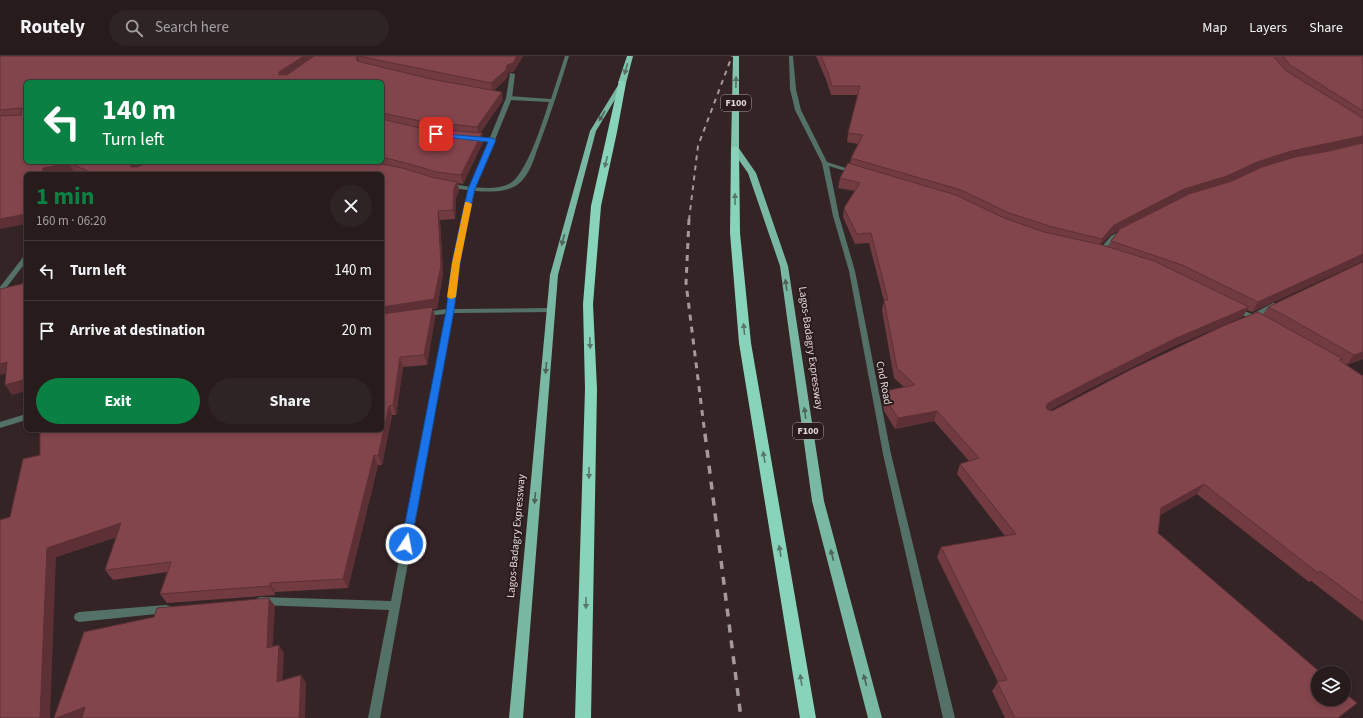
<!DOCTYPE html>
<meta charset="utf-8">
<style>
body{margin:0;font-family:"Source Sans 3",sans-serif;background:#2f2425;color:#f1f3f6;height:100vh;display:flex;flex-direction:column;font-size:15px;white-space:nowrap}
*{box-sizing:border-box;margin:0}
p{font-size:13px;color:#a4a1a3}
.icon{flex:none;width:22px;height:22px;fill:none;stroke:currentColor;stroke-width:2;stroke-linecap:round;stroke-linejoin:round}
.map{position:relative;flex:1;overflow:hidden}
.sheet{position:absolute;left:24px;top:116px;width:360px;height:260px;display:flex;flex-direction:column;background:#271b1c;border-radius:6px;box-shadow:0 2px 6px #0003,0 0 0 1px #43393b}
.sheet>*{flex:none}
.hud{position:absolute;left:24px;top:24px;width:360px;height:84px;border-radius:6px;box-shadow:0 2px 6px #0003,0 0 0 1px #43393b;background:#0b8043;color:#fff;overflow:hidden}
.fabs{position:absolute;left:1311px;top:610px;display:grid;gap:8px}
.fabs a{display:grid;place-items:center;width:40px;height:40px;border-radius:50%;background:#271b1c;box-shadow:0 2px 6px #0003,0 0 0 1px #43393b;font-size:20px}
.pin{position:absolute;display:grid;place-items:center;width:34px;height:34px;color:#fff;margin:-17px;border-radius:8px;box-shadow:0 2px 6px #0006}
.me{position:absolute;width:44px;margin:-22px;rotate:11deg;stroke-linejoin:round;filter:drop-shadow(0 0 3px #0008)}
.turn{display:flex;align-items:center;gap:14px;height:84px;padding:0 12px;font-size:18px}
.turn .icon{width:52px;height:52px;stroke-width:2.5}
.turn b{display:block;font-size:28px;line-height:34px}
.round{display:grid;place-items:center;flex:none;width:42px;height:42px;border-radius:21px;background:#2f2425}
.headline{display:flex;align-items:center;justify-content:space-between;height:68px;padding:0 12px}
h1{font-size:24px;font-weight:700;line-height:30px;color:#0b8043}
.action{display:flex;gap:8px;margin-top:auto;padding:8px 12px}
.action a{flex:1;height:46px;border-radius:24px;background:#0b8043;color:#fff;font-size:16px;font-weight:700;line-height:46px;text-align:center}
.action a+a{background:#2f2425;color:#f1f3f6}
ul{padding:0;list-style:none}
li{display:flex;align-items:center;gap:12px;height:60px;padding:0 12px;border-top:1px solid #43393b}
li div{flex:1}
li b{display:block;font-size:15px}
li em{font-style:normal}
header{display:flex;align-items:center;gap:24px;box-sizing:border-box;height:56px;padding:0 20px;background:#271b1c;border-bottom:1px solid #43393b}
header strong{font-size:19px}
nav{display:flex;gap:22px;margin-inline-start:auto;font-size:14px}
.search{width:280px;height:36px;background:#2f2425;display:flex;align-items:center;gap:10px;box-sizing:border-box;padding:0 14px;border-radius:22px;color:#a4a1a3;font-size:15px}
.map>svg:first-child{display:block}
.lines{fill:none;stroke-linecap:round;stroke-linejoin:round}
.service{fill:#537166;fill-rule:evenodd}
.minor{fill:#537166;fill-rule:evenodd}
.primary{fill:#79b8a2;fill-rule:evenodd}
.trunk{fill:#80c6ae;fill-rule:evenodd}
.motorway{fill:#88d4ba;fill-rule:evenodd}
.rail-far2{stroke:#a6999a;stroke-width:2;stroke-dasharray:5 5;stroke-linecap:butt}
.rail-far1{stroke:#a6999a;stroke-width:3;stroke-dasharray:6 6;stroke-linecap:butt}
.rail{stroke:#a6999a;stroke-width:3.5;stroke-dasharray:8 8;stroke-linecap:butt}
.wall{fill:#713b41;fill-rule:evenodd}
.shaded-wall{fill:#5c3035}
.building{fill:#83454c;stroke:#5c3035}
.oneway{fill:#557065}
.oneway2{fill:#4e6258}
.oneway3{fill:#59786b}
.route{fill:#1a73e8;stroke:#114b97}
.slow{fill:#f59e0b}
.labels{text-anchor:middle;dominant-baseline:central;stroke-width:4;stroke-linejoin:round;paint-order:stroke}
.shield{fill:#2a1b1c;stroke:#aca0a0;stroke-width:1}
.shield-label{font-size:10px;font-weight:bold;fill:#e4d9d9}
.street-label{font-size:11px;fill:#e4d9d9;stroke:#2a1b1c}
</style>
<header>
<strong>Routely</strong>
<div class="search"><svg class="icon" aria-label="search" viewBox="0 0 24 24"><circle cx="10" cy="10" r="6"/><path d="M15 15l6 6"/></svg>Search here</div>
<nav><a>Map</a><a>Layers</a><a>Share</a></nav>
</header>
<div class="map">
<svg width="1363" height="662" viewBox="0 0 1363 662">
<rect width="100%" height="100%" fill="#342426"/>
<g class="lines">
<path class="service" d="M 565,0 L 569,0 C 560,30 550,59 539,89 C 534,102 530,120 517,129 C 501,140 465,135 446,130 L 445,129 L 448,127 C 465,130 493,136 509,128 C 526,120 543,65 549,46 L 509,44 L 506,42 L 509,40 L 551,43 Z"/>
<g class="minor">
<polygon points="789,0 793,0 796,33 801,54 827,106 858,116 855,118 829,110 839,160 855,215 891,398 955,662 943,662 883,398 849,215 833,160 822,107 795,54 790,33"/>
<polygon points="510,17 515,18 512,42 475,133 459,207 454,253 551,252 555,254 551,256 453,257 380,662 368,662 389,554 261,549 257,548 256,545 257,542 261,541 391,545 446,258 424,260 420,258 424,256 447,253 453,207 469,133 506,42"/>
<polygon points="1124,173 1127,175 1126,176 1115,182 1102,197 1098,197 1098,195 1111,180"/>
<polygon points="26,199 26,206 6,232 3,241 0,241 0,231 24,200"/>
<polygon points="1273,247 1276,247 1280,249 1258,261 1263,264 1259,266 1232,255 1231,253 1235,251 1252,258"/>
<polygon points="26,358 26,364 0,372 0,366"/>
<polygon points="166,549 170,550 171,553 170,556 166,557 79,566 75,564 74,561 75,558 79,556"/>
</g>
<g class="primary">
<polygon points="620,26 625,27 596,75 558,219 523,662 509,662 550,219 590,75"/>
<polygon points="732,91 738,91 756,117 788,210 824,445 882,662 868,662 812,445 780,210 748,117 731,93"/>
</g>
<g class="trunk">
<polygon points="627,0 633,0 626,27 622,29 618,27"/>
<polygon points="733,0 739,0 739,93 735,95 731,93"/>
</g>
<g class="motorway">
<polygon points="619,25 622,25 626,27 617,76 601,150 593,248 597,333 591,662 575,662 585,333 583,248 591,150"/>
<polygon points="735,90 739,93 740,177 751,287 816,662 800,662 739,287 730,177 731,93"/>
</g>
<polyline class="rail-far2" points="689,164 698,90 732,0"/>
<polyline class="rail-far1" points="689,163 686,227 705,379"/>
<polyline class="rail" points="705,378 741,662"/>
</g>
<g class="wall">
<path d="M 0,0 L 523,0 L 514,15 L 508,17 L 507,22 L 494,34 L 503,44 L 480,77 L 483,86 L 463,128 L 458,127 L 459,135 L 456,142 L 455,163 L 440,164 L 443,218 L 437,253 L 433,253 L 435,261 L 427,309 L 403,311 L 396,359 L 392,359 L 382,409 L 378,409 L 348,532 L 275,536 L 275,539 L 167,547 L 160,538 L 167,516 L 113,524 L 105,514 L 117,481 L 56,501 L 10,461 L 40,399 L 382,374 L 382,118 L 79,118 L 74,116 L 26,118 L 0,173 ZM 382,26 L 382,106 L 26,106 Z"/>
<path d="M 816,0 L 1363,0 L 1363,205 L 1252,256 L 1247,254 L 1242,261 L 1168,293 L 1093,331 L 1049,354 L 1052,355 L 1263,258 L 1268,251 L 1363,206 L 1363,303 L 1346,309 L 1363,320 L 1363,565 L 1311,525 L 1309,526 L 1197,438 L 1160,459 L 1158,477 L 1338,662 L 1005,662 L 992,635 L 998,626 L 937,501 L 941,491 L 1005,480 L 957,418 L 960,408 L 969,405 L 934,365 L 895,373 L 884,355 L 882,345 L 885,335 L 904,331 L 894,322 L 882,254 L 884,245 L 869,187 L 855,188 L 843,161 L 844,152 L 855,135 L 838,132 L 840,122 L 850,108 L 851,102 L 858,88 L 847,86 L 848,77 L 858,39 L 831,39 L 827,26 ZM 1120,174 L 1111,185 L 1108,191 L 1100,189 L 1110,179 Z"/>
</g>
<g class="shaded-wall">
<polygon points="304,0 319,0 282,26 279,19 279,16"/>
<polygon points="358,0 360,9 358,10 356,2"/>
<polygon points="517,0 523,0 514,15 508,17 507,22 493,36 491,27 507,9"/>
<polygon points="502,36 503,44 479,79 477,71"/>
<polygon points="482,77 483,86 463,128 461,119"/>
<polygon points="1363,80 1363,88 1180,143 1110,179 1098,192 1102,183 1114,169 1184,133 1257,106 1291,95"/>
<polygon points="134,106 152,106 135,118 130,109"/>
<polygon points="69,107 74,116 64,118 42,118 43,112"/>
<polygon points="457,126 459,135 456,142 455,163 453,154 454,133"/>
<polygon points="438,155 440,164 443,218 437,253 433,253 435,261 427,309 424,299 382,260 382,251"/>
<polygon points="26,158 26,168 0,173 0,163"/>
<polygon points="1363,198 1363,205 1252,256 1258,246"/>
<polygon points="1249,251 1242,261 1168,293 1093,331 1043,358 1048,347 1098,321 1174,283"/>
<polygon points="1363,296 1363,303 1346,309 1354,299"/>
<polygon points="400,301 403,311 396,359 393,349"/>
<polygon points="7,306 14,316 0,319 0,308"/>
<polygon points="26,323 26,335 12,339 5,329"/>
<polygon points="389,350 392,359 382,409 378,400"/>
<polygon points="937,355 934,365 895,373 898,362"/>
<polygon points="374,399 378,409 348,532 343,523"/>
<polygon points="1204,428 1197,438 1154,462 1161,452"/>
<polygon points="121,467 128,477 56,501 50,662 40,662 47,492"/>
<polygon points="270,527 275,536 275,539 270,530"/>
<polygon points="269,542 275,550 272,600 267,592"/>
<polygon points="279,589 284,597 282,633 277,626"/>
<polygon points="301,619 306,627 305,662 299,662"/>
<polygon points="85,651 83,662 56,662"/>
</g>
<g class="building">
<polygon points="0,0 304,0 279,16 279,19 287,19 314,0 517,0 513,7 507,9 506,14 491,27 358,0 356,2 357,5 431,23 502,36 477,71 420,65 382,57 382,26 26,26 26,106 134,106 130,109 131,111 138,111 146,106 371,106 402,112 435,122 457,126 454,133 453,154 438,155 441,209 434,243 382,251 382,118 95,118 69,107 43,112 42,118 26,118 26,158 0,163 0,60 21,59 22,52 0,54"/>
<polygon points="821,0 1273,0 1285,14 1363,62 1363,80 1291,95 1257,106 1227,120 1184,133 1114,169 1102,183 1049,170 1009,157 961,134 851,102 863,79 848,77 860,30 832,30 828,17"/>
<polygon points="1283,0 1363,0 1363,55 1290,9"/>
<polygon points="382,63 420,72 482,77 461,119 437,116 406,107 382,101"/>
<polygon points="1363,87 1363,198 1258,246 1182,209 1111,185 1120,173 1189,138 1232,125 1262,111 1295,101 1329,95"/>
<polygon points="848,107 956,139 1004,162 1044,176 1102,189 1154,205 1249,251 1174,283 1098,321 1048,347 1046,351 1048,354 1052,355 1132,313 1223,270 1258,256 1343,303 1339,304 1363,320 1363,547 1320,515 1318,517 1204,428 1161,452 1158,477 1321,617 1318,617 1318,643 1344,643 1344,636 1357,647 1338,662 1015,662 997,626 1007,624 941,491 1016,478 960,408 979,402 937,355 898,362 887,345 885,335 915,329 897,312 884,244 888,244 871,177 857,178 844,152 860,127 840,122"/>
<polygon points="1363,206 1363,296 1354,299 1284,259 1268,251"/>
<polygon points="26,221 26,323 5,329 7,306 0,308 0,233 22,228"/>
<polygon points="433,251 424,299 400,301 393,349 389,350 378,400 374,399 343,523 270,527 270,530 160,538 171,506 105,514 121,467 47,492 40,662 0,662 0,464 10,461 23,403 40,399 40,374 382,374 382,258"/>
<polygon points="269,542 267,592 279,589 277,626 301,619 299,662 82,662 85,651 56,662 54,662 84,576 154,561 157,552"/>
</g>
<defs><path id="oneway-solid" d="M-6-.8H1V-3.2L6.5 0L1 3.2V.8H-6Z"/></defs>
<g class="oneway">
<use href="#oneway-solid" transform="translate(626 13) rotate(106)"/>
<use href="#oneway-solid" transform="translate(736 26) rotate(-89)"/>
</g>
<g class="oneway2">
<use href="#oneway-solid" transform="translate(602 60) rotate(121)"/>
<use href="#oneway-solid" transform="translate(563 184) rotate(105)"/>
<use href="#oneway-solid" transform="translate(786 229) rotate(-98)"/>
<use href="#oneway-solid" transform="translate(546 312) rotate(95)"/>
<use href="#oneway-solid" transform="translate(805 357) rotate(-98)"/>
<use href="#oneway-solid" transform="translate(535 442) rotate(95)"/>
<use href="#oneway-solid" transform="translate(832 499) rotate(-105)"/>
<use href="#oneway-solid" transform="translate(865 624) rotate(-105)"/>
</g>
<g class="oneway3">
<use href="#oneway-solid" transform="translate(606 106) rotate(103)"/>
<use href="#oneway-solid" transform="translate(735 143) rotate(-90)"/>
<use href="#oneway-solid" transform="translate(744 273) rotate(-95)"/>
<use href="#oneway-solid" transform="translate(590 287) rotate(88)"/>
<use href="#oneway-solid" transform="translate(764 401) rotate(-100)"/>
<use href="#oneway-solid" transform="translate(589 417) rotate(91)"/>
<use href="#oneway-solid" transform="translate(780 495) rotate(-99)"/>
<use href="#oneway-solid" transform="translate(586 547) rotate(91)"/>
<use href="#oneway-solid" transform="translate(801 624) rotate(-99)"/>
</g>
<polygon class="route" points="434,77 492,82 496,84 475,133 469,159 460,207 454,255 411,488 410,491 406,492 402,491 401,488 446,255 452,207 462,159 468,133 488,86 436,80 433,78"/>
<polygon class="slow" points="465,146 468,146 472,148 460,207 456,241 451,243 447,241 452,207"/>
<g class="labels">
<g class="shield">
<rect x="721" y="39" width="30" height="16" rx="3"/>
<rect x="793" y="367" width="30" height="16" rx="3"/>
</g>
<g class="shield-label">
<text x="736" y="47">F100</text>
<text x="808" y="375">F100</text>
</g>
<g class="street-label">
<text transform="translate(811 292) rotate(82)">Lagos-Badagry Expressway</text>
<text transform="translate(884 327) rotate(79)">Cnd Road</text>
<text transform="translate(516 480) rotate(-85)">Lagos-Badagry Expressway</text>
</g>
</g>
</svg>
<div class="fabs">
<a><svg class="icon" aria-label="layers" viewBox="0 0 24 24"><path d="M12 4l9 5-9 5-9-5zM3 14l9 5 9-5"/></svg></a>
</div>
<div class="pin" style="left:436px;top:78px;background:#d93025"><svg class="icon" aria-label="arrive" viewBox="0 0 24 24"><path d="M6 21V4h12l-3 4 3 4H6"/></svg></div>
<svg class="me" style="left:406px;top:488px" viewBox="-20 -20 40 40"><circle r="17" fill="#1a73e8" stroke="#fff" stroke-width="3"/><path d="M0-11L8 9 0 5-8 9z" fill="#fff"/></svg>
<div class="hud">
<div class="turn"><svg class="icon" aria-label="left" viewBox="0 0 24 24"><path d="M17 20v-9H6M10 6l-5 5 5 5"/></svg><div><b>140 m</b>Turn left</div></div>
</div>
<section class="sheet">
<div class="headline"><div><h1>1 min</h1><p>160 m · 06:20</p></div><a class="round"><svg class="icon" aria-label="close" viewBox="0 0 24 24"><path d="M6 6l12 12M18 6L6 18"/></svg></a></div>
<ul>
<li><svg class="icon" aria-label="left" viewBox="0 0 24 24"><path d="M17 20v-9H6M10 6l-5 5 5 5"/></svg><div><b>Turn left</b></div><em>140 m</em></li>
<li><svg class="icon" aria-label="arrive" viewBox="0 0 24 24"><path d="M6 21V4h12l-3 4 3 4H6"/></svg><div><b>Arrive at destination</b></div><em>20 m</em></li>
</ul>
<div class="action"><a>Exit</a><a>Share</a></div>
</section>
</div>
